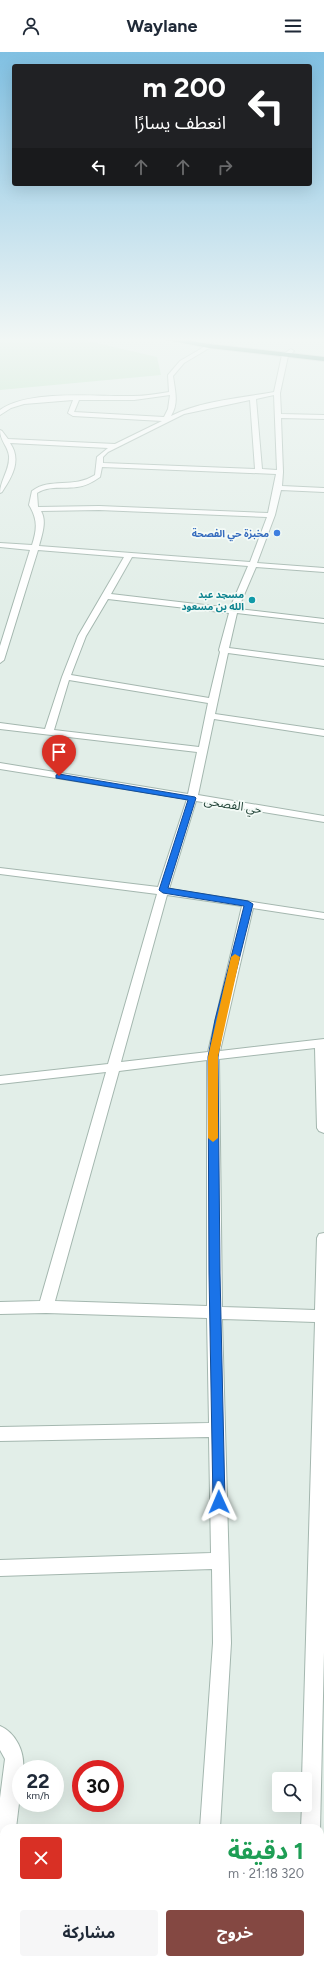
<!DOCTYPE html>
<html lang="ar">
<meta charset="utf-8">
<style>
body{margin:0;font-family:Figtree,"Noto Sans Arabic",sans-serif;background:#f6f6f7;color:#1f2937;direction:rtl;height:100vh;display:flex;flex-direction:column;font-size:15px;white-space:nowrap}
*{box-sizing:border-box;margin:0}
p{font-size:13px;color:#747a83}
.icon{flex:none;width:22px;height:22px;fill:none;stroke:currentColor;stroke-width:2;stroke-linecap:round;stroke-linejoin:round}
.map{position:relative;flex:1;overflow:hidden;direction:ltr}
.drawer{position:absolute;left:0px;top:1772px;width:324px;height:140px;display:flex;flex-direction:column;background:#fff;border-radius:12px 12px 0 0;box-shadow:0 4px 16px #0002;direction:rtl}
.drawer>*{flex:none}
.banner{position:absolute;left:12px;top:12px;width:300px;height:122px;border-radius:4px;box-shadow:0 4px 16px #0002;direction:rtl;background:#202124;color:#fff;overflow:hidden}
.tools{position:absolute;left:272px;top:1720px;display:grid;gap:8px}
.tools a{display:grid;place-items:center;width:40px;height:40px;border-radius:4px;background:#fff;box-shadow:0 4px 16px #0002;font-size:20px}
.speed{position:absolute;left:12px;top:1708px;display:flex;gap:8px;font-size:20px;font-weight:700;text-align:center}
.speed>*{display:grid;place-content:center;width:52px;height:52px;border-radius:50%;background:#fff;box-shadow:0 4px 16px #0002;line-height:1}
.speed small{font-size:10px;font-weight:400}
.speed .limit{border:6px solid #d22;background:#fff;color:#111}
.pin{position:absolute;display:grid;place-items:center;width:34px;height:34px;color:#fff;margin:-41px -17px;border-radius:50% 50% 50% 0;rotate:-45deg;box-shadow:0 0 4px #0007}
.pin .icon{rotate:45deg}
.me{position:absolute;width:44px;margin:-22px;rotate:359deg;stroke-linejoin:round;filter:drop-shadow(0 0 3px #0008)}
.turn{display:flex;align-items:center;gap:14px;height:84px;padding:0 20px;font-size:18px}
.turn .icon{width:52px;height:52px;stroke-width:2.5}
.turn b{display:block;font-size:28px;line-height:34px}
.lanes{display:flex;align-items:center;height:38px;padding:0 20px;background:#0003;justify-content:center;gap:20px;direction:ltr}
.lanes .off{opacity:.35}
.round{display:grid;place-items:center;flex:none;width:42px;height:42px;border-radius:4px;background:#f6f6f7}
.summary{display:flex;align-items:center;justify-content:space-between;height:68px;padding:0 20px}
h1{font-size:24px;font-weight:700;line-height:30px;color:#1e9e55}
.button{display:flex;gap:8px;margin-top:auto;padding:8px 20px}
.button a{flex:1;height:46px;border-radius:4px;background:#844842;color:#fff;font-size:16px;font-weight:700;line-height:46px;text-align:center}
.button a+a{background:#f6f6f7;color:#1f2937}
header{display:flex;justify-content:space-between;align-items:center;height:52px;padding:0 20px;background:#fff;font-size:18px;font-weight:700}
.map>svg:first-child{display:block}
.green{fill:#b9e2c0}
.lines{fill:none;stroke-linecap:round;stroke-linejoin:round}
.minor-casing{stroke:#a4b7af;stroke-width:2}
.highway-casing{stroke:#c1cac7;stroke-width:2}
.minor{fill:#fff;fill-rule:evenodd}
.highway{fill:#28725d;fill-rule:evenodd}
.route{fill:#1a73e8;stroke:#114b97}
.slow{fill:#f59e0b}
.shop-dot{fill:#3f7fe0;stroke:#f3faf6;stroke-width:1.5}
.culture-dot{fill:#0f9aa8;stroke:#f3faf6;stroke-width:1.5}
.labels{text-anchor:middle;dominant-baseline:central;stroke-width:3.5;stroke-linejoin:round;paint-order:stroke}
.far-shop-label{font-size:10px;font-weight:bold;fill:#366cbe;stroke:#f3faf6;text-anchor:end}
.far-culture-label{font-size:10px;font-weight:bold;fill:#0d838f;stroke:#f3faf6;text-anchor:end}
.street-label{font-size:12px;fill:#204236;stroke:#f3faf6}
</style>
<header><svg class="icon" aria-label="menu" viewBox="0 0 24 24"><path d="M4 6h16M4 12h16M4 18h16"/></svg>Waylane<svg class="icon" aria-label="person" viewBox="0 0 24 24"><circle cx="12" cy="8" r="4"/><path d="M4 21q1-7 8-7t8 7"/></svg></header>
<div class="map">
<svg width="324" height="1912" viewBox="0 0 324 1912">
<rect width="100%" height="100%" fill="#e2eee8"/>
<polygon class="green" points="0,285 71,285 157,305 161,323 0,338"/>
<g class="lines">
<g class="minor-casing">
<g id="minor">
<path d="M 209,292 L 211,295 L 184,311 L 173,324 C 175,339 179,351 171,364 C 200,349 242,346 274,340 L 282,303 L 291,297 L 294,299 L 288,304 L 280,341 L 281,362 L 324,363 L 324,367 L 281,366 L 283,420 L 282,434 L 324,436 L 324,440 L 281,438 L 275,463 L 257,511 L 324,516 L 324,520 L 256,515 L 238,557 L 324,567 L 324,571 L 237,561 L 229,596 L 324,608 L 324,614 L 228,601 L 215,662 L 324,678 L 324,684 L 214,667 L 198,743 L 324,764 L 324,770 L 196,749 L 169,837 L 324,861 L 324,867 L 253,856 L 220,999 L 324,987 L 324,1081 L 319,1079 L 317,1076 L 315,996 L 219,1007 L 222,1255 L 315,1258 L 317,1186 L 319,1182 L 324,1181 L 324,1600 L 320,1778 L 320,1776 L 301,1776 L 302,1753 L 305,1753 L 305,1727 L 302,1727 L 315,1270 L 222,1267 L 231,1591 L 220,1776 L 200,1776 L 213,1591 L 212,1517 L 0,1524 L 0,1508 L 211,1501 L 209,1385 L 0,1389 L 0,1375 L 209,1371 L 207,1266 L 46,1261 L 0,1262 L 0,1250 L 40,1249 L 106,1020 L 0,1032 L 0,1024 L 108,1012 L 157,842 L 0,822 L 0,816 L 158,835 L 187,747 L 0,717 L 0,711 L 188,742 L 197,700 L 0,677 L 0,671 L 45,677 L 62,625 L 78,584 L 124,505 L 38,498 L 4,608 L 0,611 L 0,594 L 30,498 L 0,495 L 0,491 L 32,493 C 37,478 38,467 29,453 L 32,439 C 51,425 73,437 95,423 L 97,405 L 108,396 L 10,391 C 22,408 12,425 2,440 L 0,441 C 0,428 10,418 9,404 C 8,394 0,389 0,378 L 2,379 L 8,387 L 115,392 L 162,369 L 73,364 L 68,361 L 73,348 L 24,352 L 11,356 L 0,363 L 0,358 C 29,337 97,345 133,344 C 145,344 157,342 169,340 L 168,323 L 180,309 ZM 170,343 L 168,357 L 164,365 L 74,360 L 79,348 L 134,348 ZM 274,343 L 277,418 L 262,417 L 256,347 ZM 250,348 L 255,417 L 103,411 L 103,405 L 108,400 L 184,362 ZM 102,415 L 276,422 L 268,461 L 99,454 L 38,455 L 37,441 C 49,433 64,437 77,435 C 86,434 93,430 100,425 ZM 99,458 L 267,465 L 250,510 L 39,494 C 42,483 47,469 41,459 ZM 132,505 L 248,514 L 230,556 L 111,542 ZM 108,547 L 229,561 L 219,598 L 220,600 L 209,646 L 71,623 L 86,584 ZM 69,628 L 208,651 L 199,695 L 54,678 ZM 167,843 L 242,854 L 208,1000 L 121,1010 ZM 207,1008 L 207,1254 L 55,1249 L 119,1019 Z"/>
<path d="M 0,1674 C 16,1681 25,1700 23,1717 L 21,1717 L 21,1735 L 16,1776 L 4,1776 L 4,1835 L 0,1836 L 0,1786 L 3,1785 L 0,1783 L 0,1746 L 5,1707 L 0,1698 Z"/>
<rect x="320" y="1815" width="4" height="20"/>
<polygon points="191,1908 213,1908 212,1912 190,1912"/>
<rect x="298" y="1908" width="22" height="4"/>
</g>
</g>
<g class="highway-casing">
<polygon id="highway" points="152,285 164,285 209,292 324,305 324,309 209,296"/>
</g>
<use href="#minor" class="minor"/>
<use href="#highway" class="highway"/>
</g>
<linearGradient id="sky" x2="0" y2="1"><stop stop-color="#80c0e2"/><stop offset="0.52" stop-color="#f2f7f5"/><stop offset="1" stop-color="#f2f7f5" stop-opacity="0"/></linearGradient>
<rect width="324" height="553" fill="url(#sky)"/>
<polygon class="route" points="59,722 195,745 196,746 168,836 248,849 253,852 224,968 218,1005 220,1221 225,1450 224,1454 219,1456 214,1454 213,1450 209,1221 208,1005 215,968 244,854 163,841 159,838 188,748 56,726 56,723"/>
<polygon class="slow" points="235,902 240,905 218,1005 218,1086 213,1090 208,1086 208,1005 231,905"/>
<circle class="shop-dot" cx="277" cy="481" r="4"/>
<circle class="culture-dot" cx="252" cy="548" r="4"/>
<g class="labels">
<g class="far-shop-label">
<text x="269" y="481">مخبزة حي الفصحة</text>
</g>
<g class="far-culture-label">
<text x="244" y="542">مسجد عبد<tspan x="244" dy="12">الله بن مسعود</tspan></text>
</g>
<g class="street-label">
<text transform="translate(233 753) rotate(9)">حي الفصحى</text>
</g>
</g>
</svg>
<div class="tools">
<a><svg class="icon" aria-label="search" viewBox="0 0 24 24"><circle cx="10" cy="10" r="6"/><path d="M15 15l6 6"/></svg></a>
</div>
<div class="speed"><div>22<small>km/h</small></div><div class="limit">30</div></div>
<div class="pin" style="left:59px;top:724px;background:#d93025"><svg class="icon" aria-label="arrive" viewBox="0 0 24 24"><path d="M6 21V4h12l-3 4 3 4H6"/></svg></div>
<svg class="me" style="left:219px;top:1450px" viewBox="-20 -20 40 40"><path d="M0-17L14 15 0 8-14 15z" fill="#1a73e8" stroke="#fff" stroke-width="4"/></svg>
<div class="banner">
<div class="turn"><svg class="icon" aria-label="left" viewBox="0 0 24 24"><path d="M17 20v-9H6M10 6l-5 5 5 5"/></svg><div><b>200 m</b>انعطف يسارًا</div></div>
<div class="lanes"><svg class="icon" aria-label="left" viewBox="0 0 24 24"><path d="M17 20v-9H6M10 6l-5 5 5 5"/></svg><svg class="icon off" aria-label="ahead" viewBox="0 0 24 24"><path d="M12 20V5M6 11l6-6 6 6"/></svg><svg class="icon off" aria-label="ahead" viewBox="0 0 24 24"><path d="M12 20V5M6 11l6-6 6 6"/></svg><svg class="icon off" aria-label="right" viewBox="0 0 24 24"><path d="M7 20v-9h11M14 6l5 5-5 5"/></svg></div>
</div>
<section class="drawer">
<div class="summary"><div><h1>1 دقيقة</h1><p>320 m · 21:18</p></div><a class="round" style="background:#d93025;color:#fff"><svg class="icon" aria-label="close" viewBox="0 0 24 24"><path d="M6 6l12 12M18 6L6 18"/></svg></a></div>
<div class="button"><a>خروج</a><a>مشاركة</a></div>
</section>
</div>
